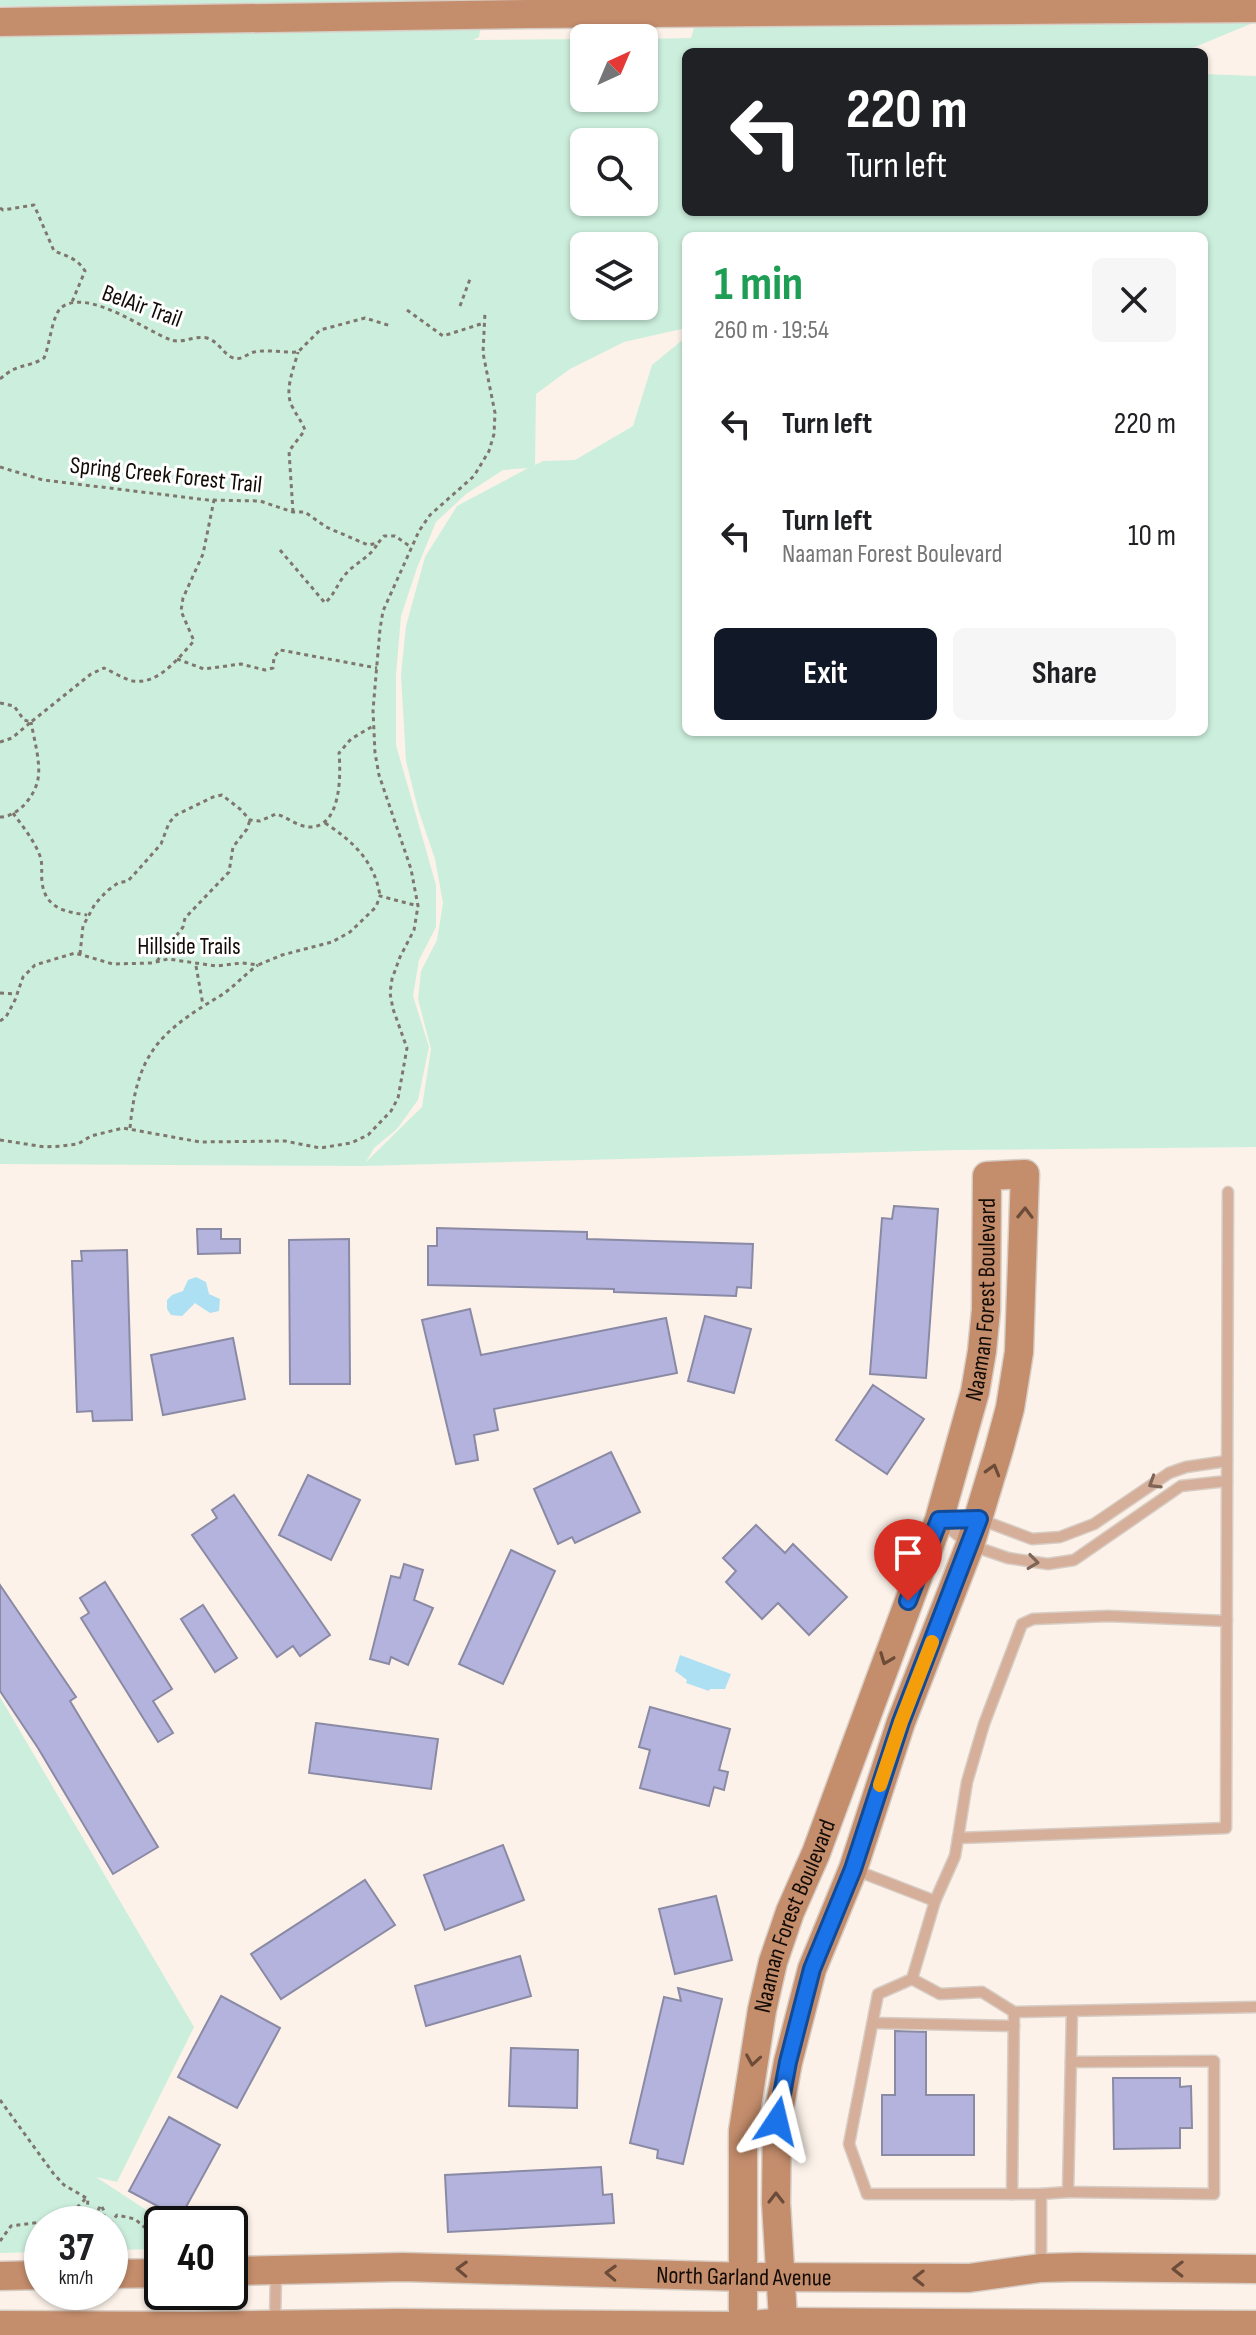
<!DOCTYPE html>
<meta charset="utf-8">
<style>
body{margin:0;font-family:"Sofia Sans Condensed",sans-serif;background:#f6f6f6;color:#202124;height:100vh;display:flex;flex-direction:column;font-size:30px;white-space:nowrap}
*{box-sizing:border-box;margin:0}
p{font-size:26px;color:#757577}
.icon{flex:none;width:44px;height:44px;fill:none;stroke:currentColor;stroke-width:2;stroke-linecap:round;stroke-linejoin:round}
.map{position:relative;flex:1;overflow:hidden}
.details{position:absolute;left:682px;top:232px;width:526px;height:504px;display:flex;flex-direction:column;background:#fff;border-radius:12px;box-shadow:0 2px 6px #0004}
.details>*{flex:none}
.guide{position:absolute;left:682px;top:48px;width:526px;height:168px;border-radius:12px;box-shadow:0 2px 6px #0004;background:#202124;color:#fff;overflow:hidden}
.needle{width:52px;rotate:44deg}
.buttons{position:absolute;left:570px;top:24px;display:grid;gap:16px}
.buttons a{display:grid;place-items:center;width:88px;height:88px;border-radius:12px;background:#fff;box-shadow:0 2px 6px #0004;font-size:40px}
.speed{position:absolute;left:24px;top:2206px;display:flex;gap:16px;font-size:40px;font-weight:700;text-align:center}
.speed>*{display:grid;place-content:center;width:104px;height:104px;border-radius:50%;background:#fff;box-shadow:0 2px 6px #0004;line-height:1}
.speed small{font-size:20px;font-weight:400}
.speed .limit{border:4px solid #111;border-radius:12px;background:#fff;color:#111}
.pin{position:absolute;display:grid;place-items:center;width:68px;height:68px;color:#fff;margin:-82px -34px;border-radius:50% 50% 50% 0;rotate:-45deg;box-shadow:0 0 8px #0007}
.pin .icon{rotate:45deg}
.me{position:absolute;width:88px;margin:-44px;rotate:10deg;stroke-linejoin:round;filter:drop-shadow(0 0 6px #0008)}
.turn{display:flex;align-items:center;gap:28px;height:168px;padding:0 32px;font-size:36px}
.turn .icon{width:104px;height:104px;stroke-width:2.5}
.turn b{display:block;font-size:56px;line-height:68px}
.round{display:grid;place-items:center;flex:none;width:84px;height:84px;border-radius:12px;background:#f6f6f6}
.summary{display:flex;align-items:center;justify-content:space-between;height:136px;padding:0 32px}
h1{font-size:48px;font-weight:700;line-height:60px;color:#1e9e55}
.action{display:flex;gap:16px;margin-top:auto;padding:16px 32px}
.action a{flex:1;height:92px;border-radius:12px;background:#111827;color:#fff;font-size:32px;font-weight:700;line-height:92px;text-align:center}
.action a+a{background:#f6f6f6;color:#202124}
ul{padding:0;list-style:none}
li{display:flex;align-items:center;gap:24px;height:112px;padding:0 32px}
li div{flex:1}
li b{display:block;font-size:30px}
li em{font-style:normal}
.map>svg:first-child{display:block}
.green{fill:#ccefdd;fill-rule:evenodd}
.water{fill:#ace0f2}
.building{fill:#b4b3dd;stroke:#8a8aa5;stroke-width:2}
.lines{fill:none;stroke-linecap:round;stroke-linejoin:round}
.lane-casing{stroke:#d7cdc5;stroke-width:13}
.secondary-casing{stroke:#d7cdc5;stroke-width:31}
.path{stroke:#7f766e;stroke-width:3;stroke-dasharray:4 4;stroke-linecap:butt}
.lane{stroke:#d5af99;stroke-width:10}
.secondary{stroke:#c48d6c;stroke-width:28}
.oneway{stroke:#6c4c38}
.oneway2{stroke:#7e6556}
.route-casing{stroke:#114b97;stroke-width:20}
.route{stroke:#1a73e8;stroke-width:14}
.slow{stroke:#f59e0b;stroke-width:14}
.labels{text-anchor:middle;dominant-baseline:central;stroke-width:6;stroke-linejoin:round;paint-order:stroke}
.street-label{font-size:24px;fill:#130b05;stroke:#fff}
</style>
<div class="map">
<svg width="1256" height="2335" viewBox="0 0 1256 2335">
<rect width="100%" height="100%" fill="#fcf2e9"/>
<g class="green">
<polygon points="0,0 569,0 469,5 0,6"/>
<path d="M 696,21 L 1255,22 L 1183,52 L 686,52 L 686,212 L 1204,212 L 1204,74 L 1256,76 L 1256,1147 L 957,1150 L 362,1166 L 0,1164 L 0,37 L 481,25 L 479,37 L 473,40 L 584,39 L 584,98 L 644,98 L 644,39 L 691,38 ZM 584,142 L 644,142 L 644,202 L 584,202 ZM 686,236 L 1204,236 L 1204,732 L 686,732 L 686,337 L 652,365 L 633,426 L 575,460 L 543,461 L 535,465 L 536,394 L 570,369 L 624,342 L 686,328 ZM 584,246 L 644,246 L 644,306 L 584,306 ZM 528,468 L 457,506 L 425,557 L 406,626 L 401,675 L 406,761 L 418,809 L 435,859 L 443,903 L 437,940 L 421,971 L 418,999 L 431,1049 L 422,1107 L 366,1162 L 374,1148 L 397,1129 L 418,1100 L 429,1047 L 413,996 L 419,960 L 436,927 L 436,885 L 396,745 L 396,675 L 401,616 L 417,568 L 436,522 L 466,494 L 503,470 Z"/>
<polygon points="0,1697 194,2027 117,2182 96,2177 160,2219 162,2249 110,2250 110,2224 42,2224 42,2252 0,2253"/>
</g>
<g class="water">
<polygon points="196,1277 206,1282 209,1294 220,1299 219,1311 210,1313 195,1303 182,1316 171,1315 167,1309 167,1300 172,1295 183,1291 188,1280"/>
<polygon points="680,1655 731,1674 725,1689 710,1689 709,1691 686,1683 687,1680 675,1671"/>
</g>
<g class="building">
<polygon points="894,1206 938,1209 926,1378 870,1374 882,1218 892,1219"/>
<polygon points="437,1228 587,1232 587,1239 753,1244 751,1288 737,1287 736,1296 614,1292 614,1289 428,1285 428,1246 437,1246"/>
<polygon points="197,1229 221,1229 221,1239 240,1239 240,1253 198,1254"/>
<polygon points="349,1239 350,1384 290,1384 289,1240"/>
<polygon points="127,1250 132,1420 93,1421 92,1411 77,1412 72,1261 82,1261 81,1251"/>
<polygon points="470,1309 481,1355 666,1318 677,1373 494,1409 498,1430 474,1435 478,1460 456,1464 422,1320"/>
<polygon points="705,1316 751,1329 734,1393 688,1381"/>
<polygon points="233,1338 245,1399 163,1415 151,1355"/>
<polygon points="873,1385 924,1419 887,1474 836,1440"/>
<polygon points="611,1452 640,1512 575,1543 572,1537 558,1544 534,1489"/>
<polygon points="308,1475 360,1500 331,1560 279,1535"/>
<polygon points="234,1495 330,1635 300,1656 293,1646 277,1657 192,1535 217,1518 212,1510"/>
<polygon points="756,1525 785,1553 793,1544 847,1597 809,1635 778,1603 762,1619 726,1582 736,1571 723,1558"/>
<polygon points="511,1550 555,1571 503,1684 459,1664"/>
<polygon points="404,1564 423,1570 414,1600 433,1608 408,1665 391,1657 389,1664 370,1659 391,1576 400,1578"/>
<polygon points="105,1582 172,1689 153,1701 173,1733 158,1742 81,1618 89,1613 80,1598"/>
<polygon points="0,1585 76,1697 70,1701 158,1847 113,1874 38,1748 0,1691"/>
<polygon points="203,1605 237,1658 215,1672 181,1619"/>
<polygon points="650,1707 730,1729 719,1770 728,1772 724,1790 714,1787 709,1806 640,1788 650,1750 639,1747"/>
<polygon points="316,1723 438,1739 431,1789 309,1773"/>
<polygon points="503,1845 524,1900 445,1930 424,1875"/>
<polygon points="365,1880 395,1925 281,1999 251,1954"/>
<polygon points="716,1896 732,1960 675,1974 659,1909"/>
<polygon points="520,1956 531,1996 426,2026 415,1986"/>
<polygon points="678,1988 722,1999 683,2164 657,2158 658,2150 630,2143 664,1997 681,2001"/>
<polygon points="221,1996 280,2028 237,2108 178,2077"/>
<polygon points="895,2031 926,2032 926,2095 974,2095 974,2155 882,2155 882,2095 895,2095"/>
<polygon points="511,2048 578,2050 577,2108 509,2106"/>
<polygon points="1113,2078 1180,2078 1180,2087 1191,2086 1192,2128 1180,2128 1180,2148 1114,2149"/>
<polygon points="169,2117 220,2145 180,2218 129,2191"/>
<polygon points="601,2167 603,2195 612,2194 614,2223 448,2232 445,2175"/>
</g>
<g class="lines">
<g class="lane-casing">
<g id="lane">
<polyline points="941,1520 979,1519 1032,1539 1060,1537 1094,1524 1169,1473 1186,1467 1227,1461"/>
<polyline points="940,1521 970,1545 1008,1558 1048,1564 1074,1560 1181,1486 1227,1481"/>
<polyline points="1227,1621 1108,1616 1033,1619 1022,1624 984,1724 967,1782 958,1838 1226,1828 1228,1192"/>
<polyline points="855,1870 935,1901 912,1979"/>
<polyline points="935,1901 955,1856 958,1838"/>
<polyline points="873,2023 1014,2026"/>
<polyline points="1068,2192 1214,2194 1214,2061 1071,2062"/>
<polyline points="1012,2194 1014,2012"/>
<polyline points="1041,2194 1068,2192 1072,2011"/>
<polyline points="1041,2266 1041,2194 867,2194 849,2144 878,1994 912,1979 940,1994 982,1992 1014,2012 1256,2007"/>
<polyline points="275,2321 276,2273"/>
</g>
</g>
<g class="secondary-casing">
<g id="secondary">
<polyline points="0,22 528,14 1256,8"/>
<path id="s1" d="M 230,2271 L 403,2267 L 745,2277 L 969,2278 L 1041,2268 L 1078,2267 L 1256,2269"/>
<polyline points="110,2274 162,2273"/>
<polyline points="0,2276 42,2275"/>
<polyline points="0,2325 193,2326 397,2323 742,2326 784,2322 1256,2325"/>
<path id="s2" d="M 743,2335 L 743,2131 L 762,2010 L 773,1962 L 790,1912 L 816,1853 L 939,1520 L 975,1392 L 982,1351 L 986,1310 L 987,1176 L 1025,1174 L 1019,1352 L 1010,1408 L 999,1449 L 970,1545 L 901,1722 L 853,1869 L 812,1969 L 788,2062 L 777,2121 L 776,2203 L 784,2335"/>
</g>
</g>
<g class="path">
<path d="M 0,208 L 3,210 L 34,205 L 54,251 C 67,256 78,259 85,271 L 72,302"/>
<polyline points="460,306 470,279"/>
<polyline points="407,310 443,336 484,323"/>
<path d="M 0,379 C 19,362 26,369 44,358 C 50,345 52,314 62,307 C 89,288 146,331 171,340 C 183,344 194,335 207,338 C 219,342 222,352 231,357 C 241,362 246,354 254,352 C 268,349 284,353 298,352 L 320,330 L 365,318 L 391,326"/>
<polyline points="0,467 43,480 208,500 260,501 293,512 305,512 326,527 368,545 378,543 384,536 395,536 411,547"/>
<path d="M 293,512 L 289,451 L 305,430 C 302,422 297,416 293,408 C 283,392 294,368 298,352"/>
<path d="M 280,550 L 325,603 C 334,595 337,585 344,576 C 355,562 368,560 378,543"/>
<polyline points="177,659 204,669 241,664 265,670 273,668 274,657 280,650 377,668"/>
<path d="M 0,703 L 14,706 L 24,720 L 31,722 L 91,674 L 104,668 C 113,672 124,679 133,681 C 159,685 179,657 194,641 L 181,611 L 183,598 L 203,554 L 214,500"/>
<polyline points="0,742 12,738 31,722"/>
<path d="M 13,813 C 23,827 34,840 40,856 C 43,864 41,873 42,882 C 45,908 65,912 87,915"/>
<path d="M 0,817 C 18,817 35,796 38,779 C 41,763 34,739 31,722"/>
<path d="M 325,823 C 353,841 375,862 380,896"/>
<path d="M 80,954 L 83,926 L 95,904 L 107,891 L 118,883 L 128,881 L 138,870 L 161,844 L 169,823 L 176,815 L 213,797 L 222,795 L 240,809 L 250,820 L 260,821 L 276,814 C 288,817 297,827 311,827 C 341,826 341,775 339,753 L 351,739 L 373,726"/>
<polyline points="157,961 183,927 185,918 229,872 233,847 247,829 250,820"/>
<polyline points="196,966 203,1005"/>
<polyline points="0,993 16,994"/>
<polyline points="0,1021 6,1017 15,1000 23,977 35,965 75,953 113,964 152,963 168,959 216,966 242,963 258,965 282,955 332,942 350,932 376,907 380,896 418,906"/>
<path d="M 130,1128 C 137,1054 158,1033 220,996 C 233,988 245,974 258,965"/>
<polyline points="0,1140 45,1147 62,1146 78,1144 91,1136 123,1128 200,1142 285,1141 320,1148 351,1143 368,1135 391,1111 398,1098 407,1048 393,1009 390,993 392,979 400,957 414,930 418,906 411,869 379,775 375,753 373,710 380,629 383,611 419,531 430,515 474,476 489,451 494,434 495,413 483,353 485,312"/>
<polyline points="0,2100 53,2173 64,2185 88,2199 87,2211 80,2224"/>
<polyline points="90,2224 101,2205 105,2213 100,2224"/>
<polyline points="110,2224 117,2215 135,2219 150,2232 152,2250"/>
<path d="M 0,2241 L 11,2226 C 38,2222 67,2222 85,2199"/>
</g>
<use href="#lane" class="lane"/>
<use href="#secondary" class="secondary"/>
</g>
<defs><path id="oneway-chevron" d="M-2-3.5L2.5 0L-2 3.5" fill="none" stroke-width="1.6" stroke-linecap="round" stroke-linejoin="round" transform="scale(2)"/></defs>
<g class="oneway">
<use href="#oneway-chevron" transform="translate(1025 1213) rotate(-89)"/>
<use href="#oneway-chevron" transform="translate(993 1470) rotate(-74)"/>
<use href="#oneway-chevron" transform="translate(886 1659) rotate(111)"/>
<use href="#oneway-chevron" transform="translate(753 2060) rotate(99)"/>
<use href="#oneway-chevron" transform="translate(776 2198) rotate(-90)"/>
<use href="#oneway-chevron" transform="translate(462 2269) rotate(-178)"/>
<use href="#oneway-chevron" transform="translate(1178 2269) rotate(-179)"/>
<use href="#oneway-chevron" transform="translate(611 2273) rotate(-178)"/>
<use href="#oneway-chevron" transform="translate(919 2278) rotate(-179)"/>
</g>
<g class="oneway2">
<use href="#oneway-chevron" transform="translate(1154 1483) rotate(148)"/>
<use href="#oneway-chevron" transform="translate(1033 1562) rotate(7)"/>
</g>
<g class="lines">
<g class="route-casing">
<polyline id="route" points="777,2121 788,2062 812,1969 853,1869 901,1722 979,1519 939,1520 908,1601"/>
</g>
<use href="#route" class="route"/>
<polyline class="slow" points="880,1785 901,1722 932,1642"/>
</g>
<g class="labels">
<g class="street-label">
<text transform="translate(142 306) rotate(20)">BelAir Trail</text>
<text transform="translate(166 475) rotate(6)">Spring Creek Forest Trail</text>
<text x="189" y="946">Hillside Trails</text>
<text stroke="none"><textPath href="#s2" startOffset="1074">Naaman Forest Boulevard</textPath></text>
<text stroke="none"><textPath href="#s2" startOffset="426">Naaman Forest Boulevard</textPath></text>
<text stroke="none"><textPath href="#s1" startOffset="514">North Garland Avenue</textPath></text>
</g>
</g>
</svg>
<div class="buttons">
<a><svg class="needle" viewBox="-14 -14 28 28"><path d="M0-13l5 13h-10z" fill="#e53935"/><path d="M0 13l5-13h-10z" fill="#757577"/></svg></a>
<a><svg class="icon" aria-label="search" viewBox="0 0 24 24"><circle cx="10" cy="10" r="6"/><path d="M15 15l6 6"/></svg></a>
<a><svg class="icon" aria-label="layers" viewBox="0 0 24 24"><path d="M12 4l9 5-9 5-9-5zM3 14l9 5 9-5"/></svg></a>
</div>
<div class="speed"><div>37<small>km/h</small></div><div class="limit">40</div></div>
<div class="pin" style="left:908px;top:1601px;background:#d93025"><svg class="icon" aria-label="arrive" viewBox="0 0 24 24"><path d="M6 21V4h12l-3 4 3 4H6"/></svg></div>
<svg class="me" style="left:777px;top:2121px" viewBox="-20 -20 40 40"><path d="M0-17L14 15 0 8-14 15z" fill="#1a73e8" stroke="#fff" stroke-width="4"/></svg>
<div class="guide">
<div class="turn"><svg class="icon" aria-label="left" viewBox="0 0 24 24"><path d="M17 20v-9H6M10 6l-5 5 5 5"/></svg><div><b>220 m</b>Turn left</div></div>
</div>
<section class="details">
<div class="summary"><div><h1>1 min</h1><p>260 m · 19:54</p></div><a class="round"><svg class="icon" aria-label="close" viewBox="0 0 24 24"><path d="M6 6l12 12M18 6L6 18"/></svg></a></div>
<ul>
<li><svg class="icon" aria-label="left" viewBox="0 0 24 24"><path d="M17 20v-9H6M10 6l-5 5 5 5"/></svg><div><b>Turn left</b></div><em>220 m</em></li>
<li><svg class="icon" aria-label="left" viewBox="0 0 24 24"><path d="M17 20v-9H6M10 6l-5 5 5 5"/></svg><div><b>Turn left</b><p>Naaman Forest Boulevard</p></div><em>10 m</em></li>
</ul>
<div class="action"><a>Exit</a><a>Share</a></div>
</section>
</div>
